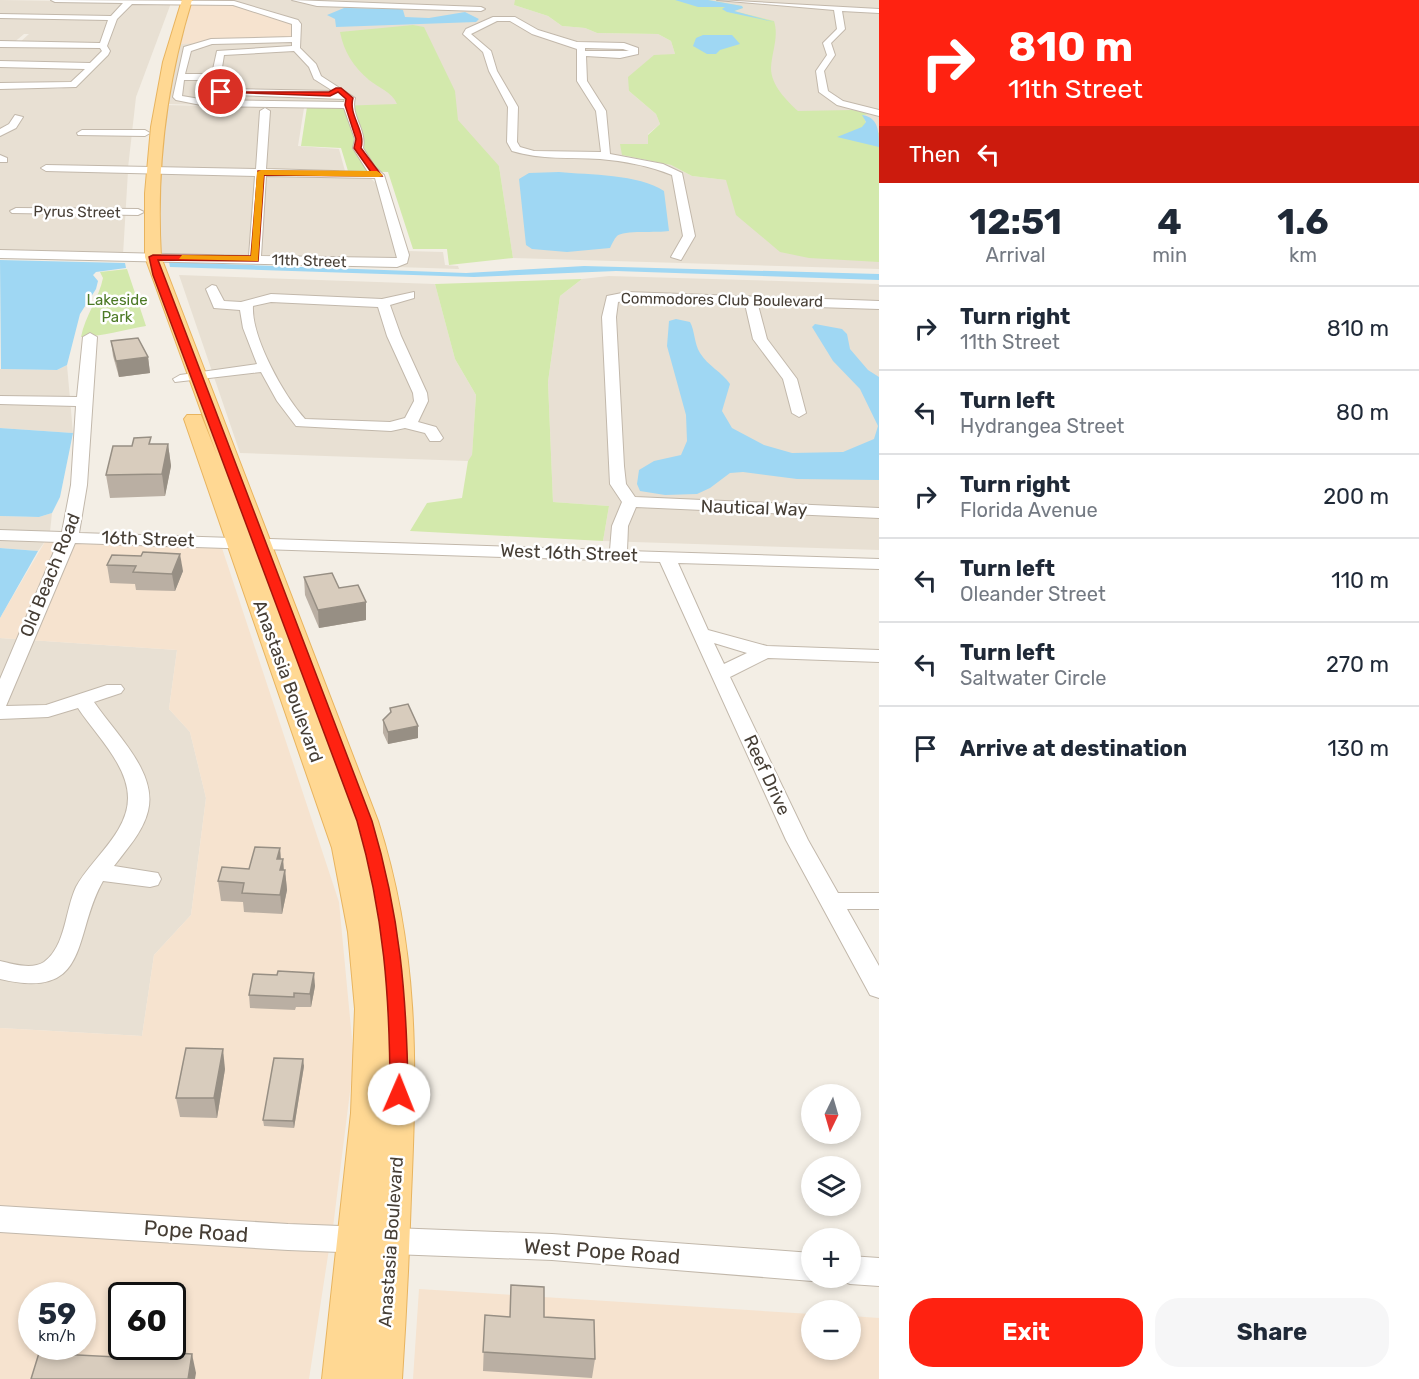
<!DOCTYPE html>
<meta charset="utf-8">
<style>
body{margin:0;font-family:Rubik,sans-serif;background:#f6f6f7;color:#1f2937;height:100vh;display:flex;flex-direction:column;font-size:22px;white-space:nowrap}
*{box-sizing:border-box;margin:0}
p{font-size:20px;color:#747a83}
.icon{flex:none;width:33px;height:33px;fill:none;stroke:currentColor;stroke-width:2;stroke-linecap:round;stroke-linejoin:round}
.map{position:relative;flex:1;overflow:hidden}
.sheet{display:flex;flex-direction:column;background:#fff;width:540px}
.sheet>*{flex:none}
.hud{background:#f21;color:#fff;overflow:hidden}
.needle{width:39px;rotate:185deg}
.fabs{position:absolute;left:801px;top:1084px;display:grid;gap:12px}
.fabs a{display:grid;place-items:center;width:60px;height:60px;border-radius:50%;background:#fff;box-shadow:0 3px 9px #0003;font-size:30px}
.speed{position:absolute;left:18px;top:1282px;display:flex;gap:12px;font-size:30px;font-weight:700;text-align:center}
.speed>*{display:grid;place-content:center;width:78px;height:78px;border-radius:50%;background:#fff;box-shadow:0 3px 9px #0003;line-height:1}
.speed small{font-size:15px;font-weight:400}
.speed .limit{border:3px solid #111;border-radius:9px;background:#fff;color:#111}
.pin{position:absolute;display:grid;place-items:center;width:51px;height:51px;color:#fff;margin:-26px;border:3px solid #fff;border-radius:50%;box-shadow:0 2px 6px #0007}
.me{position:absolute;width:66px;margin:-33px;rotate:1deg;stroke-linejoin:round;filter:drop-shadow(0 0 4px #0008)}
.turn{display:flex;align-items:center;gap:21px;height:126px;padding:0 30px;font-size:27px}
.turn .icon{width:78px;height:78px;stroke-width:2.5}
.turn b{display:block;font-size:42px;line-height:51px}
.then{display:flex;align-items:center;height:57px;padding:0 30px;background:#0003;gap:12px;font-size:22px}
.eta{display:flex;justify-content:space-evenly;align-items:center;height:102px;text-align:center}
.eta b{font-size:36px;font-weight:700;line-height:42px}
.cta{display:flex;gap:12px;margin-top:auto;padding:12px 30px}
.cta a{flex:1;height:69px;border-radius:24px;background:#f21;color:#fff;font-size:24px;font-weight:700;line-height:69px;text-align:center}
.cta a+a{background:#f6f6f7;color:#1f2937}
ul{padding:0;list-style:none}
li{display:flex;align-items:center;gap:18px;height:84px;padding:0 30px;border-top:2px solid #e0e1e3}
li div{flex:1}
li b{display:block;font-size:22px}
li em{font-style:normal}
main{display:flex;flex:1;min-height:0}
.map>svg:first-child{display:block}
.residential{fill:#e8e0d3}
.commercial{fill:#f6e3cf;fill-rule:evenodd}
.green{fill:#d3e9ac}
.water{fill:#9fd7f3}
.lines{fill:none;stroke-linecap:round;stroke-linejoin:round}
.minor-casing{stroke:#c2b8ab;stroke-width:2}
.major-casing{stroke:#e8b45f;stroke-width:2}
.minor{fill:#fff;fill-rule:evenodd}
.major{fill:#ffd893;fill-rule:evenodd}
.wall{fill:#baafa3}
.shaded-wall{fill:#978f84}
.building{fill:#d8ccbd;stroke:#978f84;stroke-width:1.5}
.route{fill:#f21;stroke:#a6160b;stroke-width:1.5}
.slow{fill:#f59e0b}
.labels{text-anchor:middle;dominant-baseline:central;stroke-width:5;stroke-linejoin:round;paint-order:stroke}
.far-street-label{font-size:15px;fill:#463e35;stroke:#fff}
.far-park-label{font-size:15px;fill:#4c7a26;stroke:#fff}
.street-label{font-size:18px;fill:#463e35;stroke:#fff}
.near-street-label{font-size:21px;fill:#463e35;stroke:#fff}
</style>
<main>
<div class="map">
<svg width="879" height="1379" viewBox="0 0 879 1379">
<rect width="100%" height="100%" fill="#f3eee5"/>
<g class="residential">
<polygon points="0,0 126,2 111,17 0,15"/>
<polygon points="193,0 517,0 514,5 548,16 562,26 585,28 597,33 658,34 671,41 675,54 629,91 656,114 660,124 648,134 648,144 622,155 671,165 692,176 726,180 658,0 879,0 879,269 513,258 499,166 397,105 307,107 166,104 170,79"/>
<polygon points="131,2 171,3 136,97 128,168 44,166 42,169 128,171 123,255 0,252 0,87 58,89 75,86 106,46 116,18"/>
<polygon points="0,17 110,19 100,45 18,44 29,34 24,34 12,44 0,43"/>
<polygon points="0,45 100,47 102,51 89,65 0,63"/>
<polygon points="0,66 87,67 72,83 0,85"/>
<polygon points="165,105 304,108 298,146 339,149 345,171 265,171 268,109 262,110 257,171 159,169"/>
<polygon points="158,172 257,174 251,257 160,255"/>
<polygon points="265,174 368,176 379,186 399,260 259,257"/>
<polygon points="407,251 443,252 445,265 458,266 459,269 170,260 397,265"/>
<polygon points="179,275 435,284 455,359 476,395 472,456 468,461 240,453"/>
<polygon points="609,276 879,284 879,550 603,541 609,506 553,502 548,382 560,296 582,279"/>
<polygon points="67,365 73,433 0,428 0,369 57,370"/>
<polygon points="52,513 50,532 0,531 0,516 39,517"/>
<polygon points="0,538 46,540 38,551 0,548"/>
<polygon points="0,638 177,650 169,709 190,732 206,798 191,915 154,955 142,1036 0,1028"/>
</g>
<g class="commercial">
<polygon points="192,2 237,4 295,22 297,39 181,44"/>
<polygon points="46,540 221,545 339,902 354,1060 333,1227 0,1209 0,1028 142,1036 154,955 191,915 206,798 190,732 169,709 177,650 0,638 0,618"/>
<path d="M 0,1230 L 329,1249 L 309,1379 L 0,1379 ZM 32,1296 L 82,1296 L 82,1347 L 32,1347 ZM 122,1296 L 172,1296 L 172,1347 L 122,1347 Z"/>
<polygon points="419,1289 811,1314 812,1350 850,1350 851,1316 879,1318 879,1379 413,1379"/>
</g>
<g class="green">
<path d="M 515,0 L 708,0 L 742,6 L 743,8 L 734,11 L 774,21 C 779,37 772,51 771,68 C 771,85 786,100 798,111 L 852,110 L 871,114 L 863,115 L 866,123 L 879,133 L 879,262 L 809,258 L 780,252 L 736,215 L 726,180 L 692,176 L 671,165 L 622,155 L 620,144 L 648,144 L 648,135 L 660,124 L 656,114 L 629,91 L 628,77 L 654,55 L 675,54 L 671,41 L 658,34 L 597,33 L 585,28 L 562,26 L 548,16 L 514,5 Z"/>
<path d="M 413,25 L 424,27 L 455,91 L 458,120 L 499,166 L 513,258 L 449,265 L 447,249 L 413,249 L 388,172 L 348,171 L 341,148 L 301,146 L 307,107 L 397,104 C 392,92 379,88 369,80 C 353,66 344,52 340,32 Z"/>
<path d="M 127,269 L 146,326 C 123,330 103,336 81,337 C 85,316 99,298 103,278 L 100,272 Z"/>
<polygon points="582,279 560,296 548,382 553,502 609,506 603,541 410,531 427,503 462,498 468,461 472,455 476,395 455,359 435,284"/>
</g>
<g class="water">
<polygon points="675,0 708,0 742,6 743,8 734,11 774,22 727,12 722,9 725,7 698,7"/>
<polygon points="344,8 399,9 403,10 405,17 429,18 465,12 479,19 476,22 336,27 335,19 327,15"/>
<polygon points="703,35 732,35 740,44 720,50 716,54 707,54 693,46 696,38"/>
<path d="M 862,115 C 879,117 879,133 879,147 L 837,137 L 862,127 L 866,122 Z"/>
<path d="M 559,172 C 589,175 639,174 664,191 L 669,231 C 658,233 623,230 617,236 C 614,239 612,244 610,248 L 567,252 L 532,249 L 526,245 L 519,179 L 529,173 Z"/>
<polygon points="0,260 125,263 126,268 96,272 93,275 98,281 96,289 80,314 67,365 57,370 1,369"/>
<polygon points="169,262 466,273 584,266 879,274 879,280 616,271 474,277 170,267"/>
<path d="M 676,319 L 690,322 C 695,331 694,343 700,353 C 708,366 722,372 730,384 L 722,411 L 732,428 L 764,445 L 792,453 L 843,452 L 874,439 L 878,426 L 860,389 L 833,361 L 812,327 L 815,324 L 842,329 L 847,334 L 850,349 L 868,370 L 879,377 L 879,480 L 797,479 L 743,472 L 730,473 L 710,488 L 697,494 L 665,495 L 640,491 L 637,484 L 639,470 L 654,461 L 681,455 L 687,441 L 686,415 L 667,346 L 669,321 Z"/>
<polygon points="0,428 73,433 60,497 52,513 39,517 0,516"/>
<polygon points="0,548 38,551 0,618"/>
</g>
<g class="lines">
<g class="minor-casing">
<g id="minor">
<path d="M 51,0 L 234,1 L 298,20 L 301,24 L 300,48 L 316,64 L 321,76 L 355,98 C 350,115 367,130 363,148 L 375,167 L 384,175 L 409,255 L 407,263 L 397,267 L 0,258 L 0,250 L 249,256 L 255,176 L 46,171 L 41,168 L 46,165 L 256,169 L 260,111 L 265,108 L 270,111 L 266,169 L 368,172 L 353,148 L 355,139 L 344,108 L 206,106 L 176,100 L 173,97 L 184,47 L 211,39 L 292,37 L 292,24 L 233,5 L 132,4 L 117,19 L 107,46 L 110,51 L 108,55 L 76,87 L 0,89 L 0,83 L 71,82 L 85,69 L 0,67 L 0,61 L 90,63 L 102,51 L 100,48 L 0,47 L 0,41 L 100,43 L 108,20 L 0,18 L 0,14 L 111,16 L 123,3 L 55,2 ZM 292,42 L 292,46 L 217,51 L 212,74 L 185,74 L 191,51 L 212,44 ZM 294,51 L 309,67 L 314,79 L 333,91 L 234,89 L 219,86 L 224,55 ZM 184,80 L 211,80 L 211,90 L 234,95 L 345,99 L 344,102 L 206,100 L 182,96 ZM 266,176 L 375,178 L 397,258 L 261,256 Z"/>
<polygon points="292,0 481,7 485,9 481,11 317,6"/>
<polygon points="717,0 879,9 879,13 842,11 845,29 831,43 835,55 824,71 828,91 843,101 879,110 879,116 837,105 819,92 816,71 827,55 823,43 837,29 834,10"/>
<path d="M 493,17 L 515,17 L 538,30 L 577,42 L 624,43 L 638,48 L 638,54 L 620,58 L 586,56 L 587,81 L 606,111 L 610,154 L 663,164 L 682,173 L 695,236 L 681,260 L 671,257 L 683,236 L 672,175 C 650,166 624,161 600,159 C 570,157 541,160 512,151 L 507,142 L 508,107 L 489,71 L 483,52 L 463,34 L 466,29 ZM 497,21 L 510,21 L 532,34 L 577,49 L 577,81 L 596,111 L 601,152 L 534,151 L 520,147 L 517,142 L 518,107 L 497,71 L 491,51 L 471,34 ZM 585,48 L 623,49 L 629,51 L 585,51 Z"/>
<polygon points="15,115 23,117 16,128 0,136 0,129 9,124"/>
<polygon points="82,130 145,130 150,133 145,136 78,135 77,133"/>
<polygon points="0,155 7,158 7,162 0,162"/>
<polygon points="16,208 138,209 144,212 138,215 12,213 10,211"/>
<path d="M 212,285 L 216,286 L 224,301 L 241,302 L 271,294 L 382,299 L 414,292 L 414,298 L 390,305 L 401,336 L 427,393 L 428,401 L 418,422 L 436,427 L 443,438 L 440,441 L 430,441 L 425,433 L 405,428 L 391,431 L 296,426 L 277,401 L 261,372 L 175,382 L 173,379 L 180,375 L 257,364 L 243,328 L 240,310 L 214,308 L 206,289 ZM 271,302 L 378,307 L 387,336 L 413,393 L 414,401 L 405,418 L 390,422 L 305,419 C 284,396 251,337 253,306 Z"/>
<path d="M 627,292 L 879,301 L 879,309 L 758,305 L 767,339 L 797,379 L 806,413 L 799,417 L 792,413 L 783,379 L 753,339 L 745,304 L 627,300 L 618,302 L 616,317 L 624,466 L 626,484 L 635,497 L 879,508 L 879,518 L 636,507 L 628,526 L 627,551 L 879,559 L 879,569 L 678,563 L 708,630 L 767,646 L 879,650 L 879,662 L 768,658 L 730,677 L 808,840 L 838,893 L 879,893 L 879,909 L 847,909 L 879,966 L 879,998 L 870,995 L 786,840 L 660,562 L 75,543 L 6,706 L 46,705 L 107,685 L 121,685 L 124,689 L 121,693 L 94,702 C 114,732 158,772 148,811 C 143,832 126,850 114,866 L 158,873 L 161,879 L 158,885 L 150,887 L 103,881 C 72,935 92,1001 0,979 L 0,961 C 13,964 32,970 44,962 C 66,946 65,910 76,887 C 91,859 128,833 128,798 C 128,765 95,734 78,708 L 48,717 L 0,719 L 0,679 L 58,542 L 0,540 L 0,530 L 62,532 L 71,485 L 76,406 L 0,404 L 0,396 L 77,397 L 83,337 L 90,333 L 97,337 L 87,485 L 79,533 L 610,550 L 612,526 L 622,502 L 610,484 L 602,317 L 607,296 ZM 714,643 L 747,653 L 724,664 Z"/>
<polygon points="0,1206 288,1224 552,1234 812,1253 812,1278 819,1278 812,1281 552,1260 288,1250 0,1232"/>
<polygon points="850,1256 879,1258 879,1286 850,1284 840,1280 850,1278"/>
</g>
</g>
<g class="major-casing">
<path id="major" d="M 182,0 L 192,0 C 166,84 156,169 161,257 L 378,821 C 419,949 417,1064 411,1196 C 409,1257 406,1318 402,1379 L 322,1379 L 351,1113 L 355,1009 L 348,932 L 332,848 L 184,419 L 187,415 L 201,415 L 217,455 L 145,257 L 145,193 L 151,127 L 163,62 Z"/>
</g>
<use href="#minor" class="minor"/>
<use href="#major" class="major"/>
</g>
<g class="wall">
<polygon points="111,341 148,357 150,373 119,377 113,356"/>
<polygon points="152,444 168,444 171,466 165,496 110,498 106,475 132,446"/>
<polygon points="112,555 183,571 175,591 136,590 135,584 110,583 107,565"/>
<polygon points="304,577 339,588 366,602 366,620 319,628 305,595"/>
<polygon points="390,708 418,726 418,738 388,744 383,733 383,720 390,713"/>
<polygon points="280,848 281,859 283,859 284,870 285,870 287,890 282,914 244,912 243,902 221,901 218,881 249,869"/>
<polygon points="277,975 315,986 311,1007 296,1007 295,1010 250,1008 249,995"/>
<polygon points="304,1066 294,1128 264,1126 263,1120"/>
<polygon points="225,1069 217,1118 180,1117 176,1098"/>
<polygon points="511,1285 544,1317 595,1359 592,1378 483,1371 485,1315 510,1317"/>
</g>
<g class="shaded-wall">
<polygon points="148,357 150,373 119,377 116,361"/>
<polygon points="168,444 171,466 165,496 162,474"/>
<polygon points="180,554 183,571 175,591 172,574"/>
<polygon points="366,602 366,620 319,628 318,610"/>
<polygon points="418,726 418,738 388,744 388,732"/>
<polygon points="280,848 281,866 283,859 284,876 285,870 287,890 282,914 277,859"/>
<polygon points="314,973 315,986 311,1007 310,994"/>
<polygon points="223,1049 225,1069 217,1118 214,1098"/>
<polygon points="303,1059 304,1066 294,1128 293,1121"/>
<polygon points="192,1354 196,1373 195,1379 188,1379"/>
</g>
<g class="building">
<polygon points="138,338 148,357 116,361 111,341"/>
<polygon points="151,437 149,444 168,444 162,474 106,475 113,446 132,446 134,438"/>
<polygon points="143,552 180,554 172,574 133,572 136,566 107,565 112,555 141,556"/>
<polygon points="332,573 339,588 358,585 366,602 318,610 304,577"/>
<polygon points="408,704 418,726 388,732 383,720 391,712 390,708"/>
<polygon points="255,847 280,848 277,859 283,859 280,870 285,870 280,895 242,893 244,883 218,881 222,867 249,869"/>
<polygon points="278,971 314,973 310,994 294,993 294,997 249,995 253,974 277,975"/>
<polygon points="186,1048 223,1049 214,1098 176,1098"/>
<polygon points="274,1058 303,1059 293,1121 263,1120"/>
<polygon points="511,1285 544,1287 544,1317 594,1320 595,1359 483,1352 485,1315 510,1317"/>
<polygon points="137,1351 192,1354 188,1379 31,1379 39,1353 136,1358"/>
</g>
<path class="route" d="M 336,88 L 341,88 L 353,98 C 348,115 366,131 361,148 L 382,176 L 264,175 L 258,261 L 158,260 L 372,821 C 400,915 407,997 408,1094 L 405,1100 L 399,1102 L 392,1100 L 390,1094 C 390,997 384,915 357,821 L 153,275 L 149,257 L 153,255 L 251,256 L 258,171 L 371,172 L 354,148 L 356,139 L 345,105 L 346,99 L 338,92 L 330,96 L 218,92 L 329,92 Z"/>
<polygon class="slow" points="261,170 377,171 383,175 379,177 264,175 258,261 179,259 182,255 251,256 257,172"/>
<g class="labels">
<g class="far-street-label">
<text transform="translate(77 212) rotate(1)">Pyrus Street</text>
<text transform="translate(309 261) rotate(2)">11th Street</text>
<text transform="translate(722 300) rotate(1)">Commodores Club Boulevard</text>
</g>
<g class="far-park-label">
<text x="117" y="300">Lakeside<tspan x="117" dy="17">Park</tspan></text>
</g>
<g class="street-label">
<text transform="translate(754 508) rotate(2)">Nautical Way</text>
<text transform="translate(148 539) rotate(2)">16th Street</text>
<text transform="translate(569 553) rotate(2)">West 16th Street</text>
<text transform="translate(50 575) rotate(-68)">Old Beach Road</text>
<text transform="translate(288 681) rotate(70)">Anastasia Boulevard</text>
<text transform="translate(767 775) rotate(65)">Reef Drive</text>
<text transform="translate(391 1242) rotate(-86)">Anastasia Boulevard</text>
</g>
<g class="near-street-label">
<text transform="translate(196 1231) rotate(4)">Pope Road</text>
<text transform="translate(602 1251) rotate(4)">West Pope Road</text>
</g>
</g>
</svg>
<div class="fabs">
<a><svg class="needle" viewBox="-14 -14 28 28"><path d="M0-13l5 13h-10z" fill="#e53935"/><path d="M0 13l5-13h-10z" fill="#747a83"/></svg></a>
<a><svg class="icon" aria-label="layers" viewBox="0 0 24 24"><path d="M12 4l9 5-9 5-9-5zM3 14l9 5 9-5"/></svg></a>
<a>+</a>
<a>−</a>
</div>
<div class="speed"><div>59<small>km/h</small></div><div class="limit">60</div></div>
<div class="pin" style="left:221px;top:92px;background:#d93025"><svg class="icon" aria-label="arrive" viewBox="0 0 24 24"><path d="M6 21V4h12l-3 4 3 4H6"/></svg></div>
<svg class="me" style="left:399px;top:1094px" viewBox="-20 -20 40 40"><circle r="19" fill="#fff"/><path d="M0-13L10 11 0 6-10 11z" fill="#f21"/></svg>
</div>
<section class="sheet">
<div class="hud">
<div class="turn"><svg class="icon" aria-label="right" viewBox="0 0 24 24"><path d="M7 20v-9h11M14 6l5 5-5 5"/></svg><div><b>810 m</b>11th Street</div></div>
<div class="then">Then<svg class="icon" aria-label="left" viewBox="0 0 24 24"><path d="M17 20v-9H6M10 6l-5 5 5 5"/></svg></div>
</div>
<div class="eta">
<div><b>12:51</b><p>Arrival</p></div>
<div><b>4</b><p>min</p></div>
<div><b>1.6</b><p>km</p></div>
</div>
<ul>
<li><svg class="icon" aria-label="right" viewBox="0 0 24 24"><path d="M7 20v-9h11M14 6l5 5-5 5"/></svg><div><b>Turn right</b><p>11th Street</p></div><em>810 m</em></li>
<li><svg class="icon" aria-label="left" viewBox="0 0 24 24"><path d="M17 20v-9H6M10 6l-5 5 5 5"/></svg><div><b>Turn left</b><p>Hydrangea Street</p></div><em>80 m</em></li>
<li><svg class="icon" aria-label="right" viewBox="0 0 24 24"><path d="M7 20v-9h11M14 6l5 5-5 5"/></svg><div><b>Turn right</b><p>Florida Avenue</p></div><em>200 m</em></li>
<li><svg class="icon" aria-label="left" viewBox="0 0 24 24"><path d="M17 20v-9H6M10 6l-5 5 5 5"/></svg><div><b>Turn left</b><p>Oleander Street</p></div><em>110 m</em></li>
<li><svg class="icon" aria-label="left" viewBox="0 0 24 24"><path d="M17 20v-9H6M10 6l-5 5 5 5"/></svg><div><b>Turn left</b><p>Saltwater Circle</p></div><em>270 m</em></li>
<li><svg class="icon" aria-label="arrive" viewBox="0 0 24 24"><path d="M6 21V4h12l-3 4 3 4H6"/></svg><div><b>Arrive at destination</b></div><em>130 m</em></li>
</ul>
<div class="cta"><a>Exit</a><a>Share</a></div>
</section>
</main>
